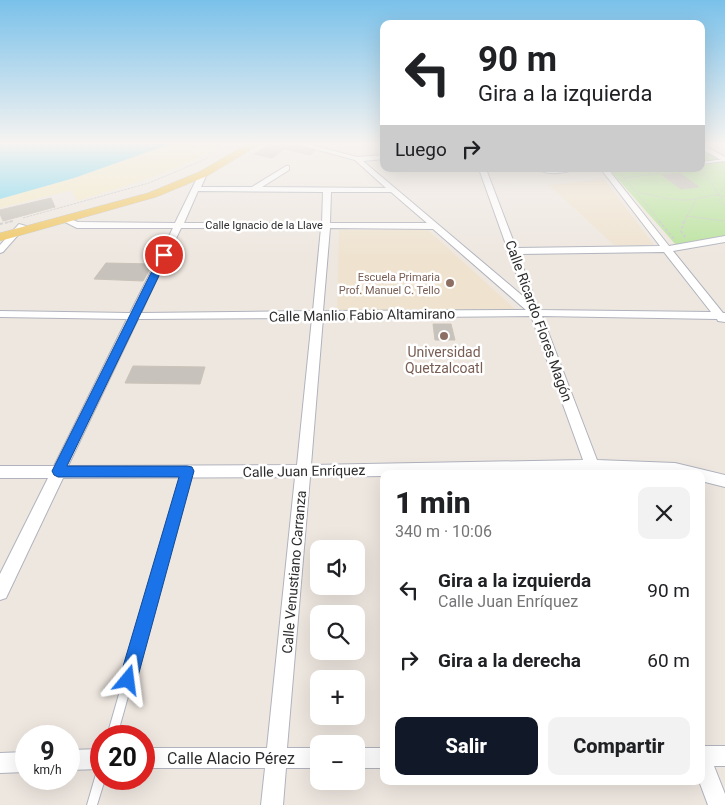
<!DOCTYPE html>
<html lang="es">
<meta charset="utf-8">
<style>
body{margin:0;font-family:Roboto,sans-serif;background:#f2f2f2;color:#202124;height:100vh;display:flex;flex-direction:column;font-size:19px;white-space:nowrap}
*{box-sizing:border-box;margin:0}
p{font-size:16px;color:#757577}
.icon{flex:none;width:28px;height:28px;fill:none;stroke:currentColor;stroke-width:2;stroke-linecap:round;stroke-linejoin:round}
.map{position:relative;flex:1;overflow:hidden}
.sheet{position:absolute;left:380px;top:470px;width:325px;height:315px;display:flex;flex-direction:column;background:#fff;border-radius:10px;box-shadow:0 5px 20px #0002}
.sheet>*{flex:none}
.top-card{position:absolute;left:380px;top:20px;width:325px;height:152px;border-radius:10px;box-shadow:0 5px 20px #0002;background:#fff;color:#202124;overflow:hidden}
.buttons{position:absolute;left:310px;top:540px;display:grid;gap:10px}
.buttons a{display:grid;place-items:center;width:55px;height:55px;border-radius:10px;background:#fff;box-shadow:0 5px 20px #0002;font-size:25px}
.speed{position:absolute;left:15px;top:725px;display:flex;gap:10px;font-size:25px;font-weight:700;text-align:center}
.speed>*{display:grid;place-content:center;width:65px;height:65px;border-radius:50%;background:#fff;box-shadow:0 5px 20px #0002;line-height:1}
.speed small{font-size:12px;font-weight:400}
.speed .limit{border:8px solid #d22;background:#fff;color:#111}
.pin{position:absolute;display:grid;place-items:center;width:42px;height:42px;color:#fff;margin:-21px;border:2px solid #fff;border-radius:50%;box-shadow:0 1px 5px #0007}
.me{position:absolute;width:55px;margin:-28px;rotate:16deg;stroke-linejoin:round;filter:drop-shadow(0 0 4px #0008)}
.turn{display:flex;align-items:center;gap:18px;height:105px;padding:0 15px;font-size:22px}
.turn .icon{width:65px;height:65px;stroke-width:2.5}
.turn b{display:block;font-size:35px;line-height:42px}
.then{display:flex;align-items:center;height:48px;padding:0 15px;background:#0003;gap:10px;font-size:19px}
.round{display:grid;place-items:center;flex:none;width:52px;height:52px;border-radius:10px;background:#f2f2f2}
.head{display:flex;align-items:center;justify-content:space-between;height:85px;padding:0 15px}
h1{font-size:30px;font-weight:800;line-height:38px}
.primary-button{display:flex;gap:10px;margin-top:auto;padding:10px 15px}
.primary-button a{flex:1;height:58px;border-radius:10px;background:#111827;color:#fff;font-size:20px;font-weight:800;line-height:58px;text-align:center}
.primary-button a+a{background:#f2f2f2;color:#202124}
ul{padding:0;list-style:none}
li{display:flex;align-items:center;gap:15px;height:70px;padding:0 15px}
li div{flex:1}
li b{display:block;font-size:19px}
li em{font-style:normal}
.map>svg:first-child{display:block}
.education{fill:#efe3d0}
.green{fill:#bae39e}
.sand{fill:#f2e8c4}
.water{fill:#76d5ee}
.building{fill:#c7c2bb;stroke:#cac3b9}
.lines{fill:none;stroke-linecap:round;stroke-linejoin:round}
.lane-casing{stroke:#b0b3bd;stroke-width:2}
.street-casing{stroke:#b0b3bd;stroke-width:2}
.primary-casing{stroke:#c8c8c8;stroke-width:1}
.path-far1{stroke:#c8c8c8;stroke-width:1;stroke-dasharray:2.5 1;stroke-linecap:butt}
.path{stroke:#c8c8c8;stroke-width:2;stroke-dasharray:3 2;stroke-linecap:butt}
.lane{fill:#fff;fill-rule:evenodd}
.street{fill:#fff;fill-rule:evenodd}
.primary{fill:#efc764;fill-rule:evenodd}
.route{fill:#1a73e8;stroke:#114b97}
.education-dot{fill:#8d6e63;stroke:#fff;stroke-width:2}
.labels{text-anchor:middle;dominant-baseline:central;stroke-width:5;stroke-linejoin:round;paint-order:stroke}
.far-street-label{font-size:11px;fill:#2d2d2d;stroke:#fff}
.far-education-label{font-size:11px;fill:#785e54;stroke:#fff;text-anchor:end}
.street-label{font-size:14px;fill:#2d2d2d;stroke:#fff}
.education-label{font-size:14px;fill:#785e54;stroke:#fff}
.near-street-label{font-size:16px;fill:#2d2d2d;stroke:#fff}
</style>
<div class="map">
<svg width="725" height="805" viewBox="0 0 725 805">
<rect width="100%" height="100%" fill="#eee7e0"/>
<g class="education">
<polygon points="604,179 654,245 614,245 549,185"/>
<polygon points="427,229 515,309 337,311 339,230"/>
</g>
<polygon class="green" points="701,149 725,162 725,237 676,245 609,169 701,169"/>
<path class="sand" d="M 173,143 L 198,143 L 197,145 L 201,146 L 206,143 L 226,143 C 179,171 129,185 77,201 L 72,190 L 0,208 L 0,199 L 74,178 Z"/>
<polygon class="water" points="0,143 173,143 74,178 0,199"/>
<g class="building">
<polygon points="271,143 290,143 315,151 310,155 284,149 272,158 254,154"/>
<polygon points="680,173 699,187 681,189 662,175"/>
<polygon points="51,198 55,207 3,221 0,214 0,210"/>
<polygon points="106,263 153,264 143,281 94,279"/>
<polygon points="433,324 451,324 455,340 435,340"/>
<polygon points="133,366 205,367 200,384 125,383"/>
</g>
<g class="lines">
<g class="lane-casing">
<g id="lane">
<polygon points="725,159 725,161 701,164 701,162"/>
<polygon points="187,468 189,469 191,471 117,736 107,736 183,471 185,469"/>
<polygon points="101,769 101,779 105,779 97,805 87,805 96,774 97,770"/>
</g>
</g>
<g class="street-casing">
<g id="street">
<path d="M 292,143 L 304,143 L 357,157 L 384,155 L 384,159 L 363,161 L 525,298 L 479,169 L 486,169 L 516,248 L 660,246 L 601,169 L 608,169 L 669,246 L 725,236 L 725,242 L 673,251 L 723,313 L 725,313 L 725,322 L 718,321 L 717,319 L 542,316 L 597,460 L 675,463 L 725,475 L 725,487 L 701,481 L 701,474 L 601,472 L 602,474 L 588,474 L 587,472 L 384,474 L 384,476 L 310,477 L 287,748 L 319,748 L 319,768 L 286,768 L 283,805 L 261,805 L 265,768 L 144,768 L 144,748 L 267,748 L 295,477 L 63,478 L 6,598 L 0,600 L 0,574 L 48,478 L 0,478 L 0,466 L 54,466 L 127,319 L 0,317 L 0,311 L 130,313 L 173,228 L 77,228 L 61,220 L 65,217 L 78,222 L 175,223 L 200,172 L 207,174 L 201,187 L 252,187 L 286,166 L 289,166 L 289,170 L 262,187 L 386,188 L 355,160 ZM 198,191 L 323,192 L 322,223 L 184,223 ZM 331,192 L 391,192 L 427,223 L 330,223 ZM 181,228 L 321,228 L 313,311 L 141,313 ZM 330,228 L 433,229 L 526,310 L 323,311 ZM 664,252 L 711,312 L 539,310 L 518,254 ZM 531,316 L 583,460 L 311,465 L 323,318 ZM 312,318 L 297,465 L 68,466 L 138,319 Z"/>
<polygon points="701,144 725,157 725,162 701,149"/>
<path d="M 543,169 L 574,169 C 567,173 549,175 542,171 Z"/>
<polygon points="19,224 26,226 3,252 0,253 0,245"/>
<polygon points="701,746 725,746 725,766 714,766 725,794 725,805 708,805 699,781 701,781"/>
<rect x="356" y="748" width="28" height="20"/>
<polygon points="101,749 101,769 69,770 69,750"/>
<polygon points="26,752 26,772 0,773 0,753"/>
</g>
</g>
<g class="primary-casing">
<polygon id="primary" points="249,143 262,143 207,176 156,197 0,241 0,233 148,193 199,172"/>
</g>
<g class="path-far1">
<polyline points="645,169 652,174"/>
<polyline points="700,171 711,181 718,195 725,187"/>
<polyline points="621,174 660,222"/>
<polyline points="624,178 694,169"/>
<path d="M 638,192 C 654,196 670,200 686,200 C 699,200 711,193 722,196"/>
<polyline points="725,195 719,200 725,206"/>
<polyline points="686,216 725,221"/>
<polyline points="23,218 149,183 208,158"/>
<polyline points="8,222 13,221"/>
<polyline points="684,222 696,200"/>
</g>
<g class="path">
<polyline points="659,221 674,239"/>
<polyline points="684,221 681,231 686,238"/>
<polyline points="0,224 13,221"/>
</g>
<use href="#lane" class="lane"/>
<use href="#street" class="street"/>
<use href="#primary" class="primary"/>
</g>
<linearGradient id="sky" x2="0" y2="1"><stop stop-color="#7ac1ea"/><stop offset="0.56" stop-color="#f7f4f1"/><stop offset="1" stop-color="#f7f4f1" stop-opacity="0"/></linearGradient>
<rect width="725" height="256" fill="url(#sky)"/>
<polygon class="route" points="161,253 169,255 67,466 187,466 192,467 194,471 137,680 134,686 128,688 122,686 119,680 179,477 58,477 54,475 52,471"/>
<g class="education-dot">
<circle cx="450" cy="283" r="5"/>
<circle cx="444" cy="336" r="5"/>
</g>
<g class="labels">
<g class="far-street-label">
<text x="264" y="225">Calle Ignacio de la Llave</text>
</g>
<g class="far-education-label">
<text x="440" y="277">Escuela Primaria<tspan x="440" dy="13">Prof. Manuel C. Tello</tspan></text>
</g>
<g class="street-label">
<text transform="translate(362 315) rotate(-1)">Calle Manlio Fabio Altamirano</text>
<text transform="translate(539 321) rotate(70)">Calle Ricardo Flores Magón</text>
<text transform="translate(304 471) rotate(-1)">Calle Juan Enríquez</text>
<text transform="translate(294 572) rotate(-85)">Calle Venustiano Carranza</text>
</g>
<g class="education-label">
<text x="444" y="352">Universidad<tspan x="444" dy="16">Quetzalcoatl</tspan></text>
</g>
<g class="near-street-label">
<text x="231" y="758">Calle Alacio Pérez</text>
</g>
</g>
</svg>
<div class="buttons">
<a><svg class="icon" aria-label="sound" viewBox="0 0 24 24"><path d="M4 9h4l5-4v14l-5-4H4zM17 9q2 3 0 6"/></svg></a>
<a><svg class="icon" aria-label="search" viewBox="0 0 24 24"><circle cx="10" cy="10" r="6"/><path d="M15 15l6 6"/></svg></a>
<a>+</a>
<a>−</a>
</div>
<div class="speed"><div>9<small>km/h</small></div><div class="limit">20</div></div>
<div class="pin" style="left:164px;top:255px;background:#d93025"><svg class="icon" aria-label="arrive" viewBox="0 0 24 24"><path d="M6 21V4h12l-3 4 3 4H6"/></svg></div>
<svg class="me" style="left:128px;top:680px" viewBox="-20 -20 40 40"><path d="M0-17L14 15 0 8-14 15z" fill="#1a73e8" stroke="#fff" stroke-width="4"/></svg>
<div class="top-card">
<div class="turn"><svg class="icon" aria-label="left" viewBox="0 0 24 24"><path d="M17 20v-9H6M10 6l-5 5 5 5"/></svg><div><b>90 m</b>Gira a la izquierda</div></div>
<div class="then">Luego<svg class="icon" aria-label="right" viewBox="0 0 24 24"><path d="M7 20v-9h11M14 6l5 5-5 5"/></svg></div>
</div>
<section class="sheet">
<div class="head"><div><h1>1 min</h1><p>340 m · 10:06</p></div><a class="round"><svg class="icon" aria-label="close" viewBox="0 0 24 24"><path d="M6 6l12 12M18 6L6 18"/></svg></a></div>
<ul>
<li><svg class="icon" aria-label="left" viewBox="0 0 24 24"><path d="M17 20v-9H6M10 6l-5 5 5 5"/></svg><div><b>Gira a la izquierda</b><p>Calle Juan Enríquez</p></div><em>90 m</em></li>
<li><svg class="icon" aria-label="right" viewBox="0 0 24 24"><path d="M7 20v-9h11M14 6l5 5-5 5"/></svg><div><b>Gira a la derecha</b></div><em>60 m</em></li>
</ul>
<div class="primary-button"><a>Salir</a><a>Compartir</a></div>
</section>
</div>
